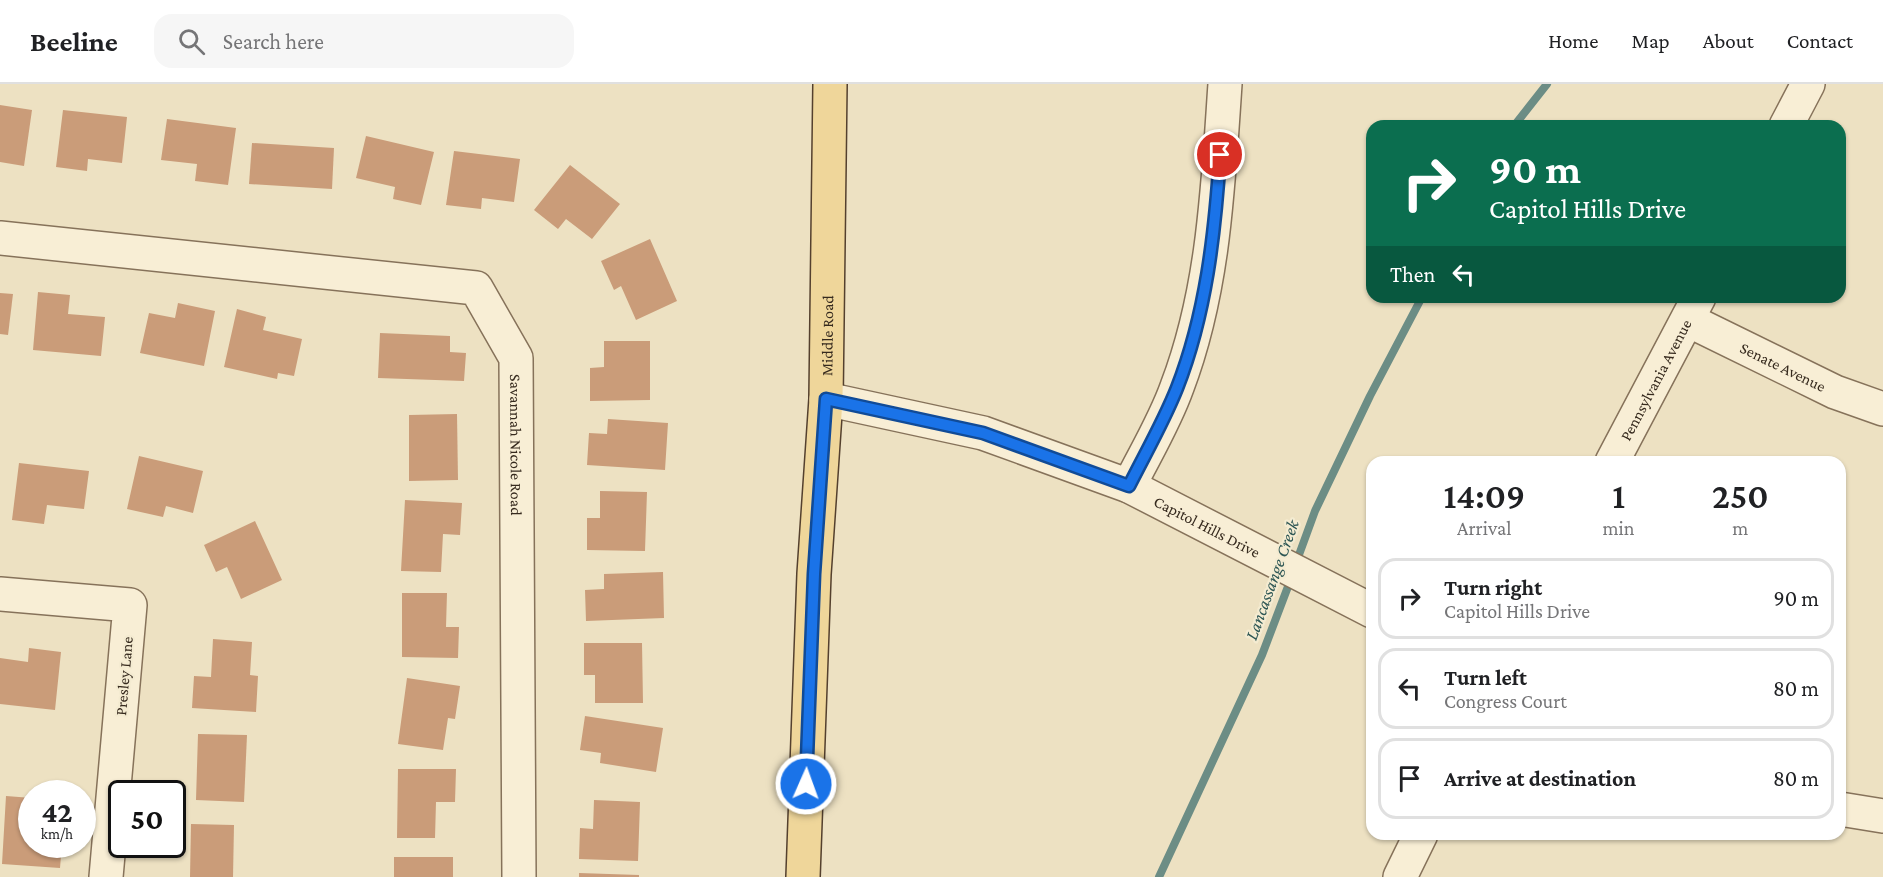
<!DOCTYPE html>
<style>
body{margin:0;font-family:"Crimson Pro",serif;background:#f6f6f6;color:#202124;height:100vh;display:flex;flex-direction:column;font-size:22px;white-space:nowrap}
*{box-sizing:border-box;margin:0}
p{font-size:20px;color:#757577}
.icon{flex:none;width:33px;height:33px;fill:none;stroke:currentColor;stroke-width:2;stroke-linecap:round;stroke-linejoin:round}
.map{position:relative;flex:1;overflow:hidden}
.details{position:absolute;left:1366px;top:372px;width:480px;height:384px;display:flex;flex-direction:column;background:#fff;border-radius:18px;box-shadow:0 2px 4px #0004}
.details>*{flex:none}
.hud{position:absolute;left:1366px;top:36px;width:480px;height:183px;border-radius:18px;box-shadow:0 2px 4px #0004;background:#0b6e4f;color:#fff;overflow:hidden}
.speed{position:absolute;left:18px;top:696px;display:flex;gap:12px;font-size:30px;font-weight:700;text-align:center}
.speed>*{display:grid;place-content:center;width:78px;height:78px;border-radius:50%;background:#fff;box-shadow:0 2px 4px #0004;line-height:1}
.speed small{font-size:15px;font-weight:400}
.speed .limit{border:3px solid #111;border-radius:9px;background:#fff;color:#111}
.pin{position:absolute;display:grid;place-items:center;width:51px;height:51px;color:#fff;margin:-26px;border:3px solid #fff;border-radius:50%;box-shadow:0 2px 6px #0007}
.me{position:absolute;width:66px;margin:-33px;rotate:2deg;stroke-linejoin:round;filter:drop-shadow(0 0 4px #0008)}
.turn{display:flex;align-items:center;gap:21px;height:126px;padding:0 24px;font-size:27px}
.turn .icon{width:78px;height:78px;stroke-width:2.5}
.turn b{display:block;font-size:42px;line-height:51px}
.then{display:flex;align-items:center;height:57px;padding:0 24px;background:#0003;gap:12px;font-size:22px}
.eta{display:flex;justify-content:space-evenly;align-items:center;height:102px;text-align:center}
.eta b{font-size:36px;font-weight:600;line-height:42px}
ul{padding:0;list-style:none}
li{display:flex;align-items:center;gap:18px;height:81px;margin:0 12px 9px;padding:0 12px;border:3px solid #e0e0e0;border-radius:18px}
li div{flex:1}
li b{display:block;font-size:22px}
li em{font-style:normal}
header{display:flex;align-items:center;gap:36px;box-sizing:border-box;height:84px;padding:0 30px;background:#fff;border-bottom:2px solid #e0e0e0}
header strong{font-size:28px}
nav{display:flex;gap:33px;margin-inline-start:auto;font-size:21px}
.search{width:420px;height:54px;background:#f6f6f6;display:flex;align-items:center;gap:15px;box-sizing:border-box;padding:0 21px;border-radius:18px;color:#757577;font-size:22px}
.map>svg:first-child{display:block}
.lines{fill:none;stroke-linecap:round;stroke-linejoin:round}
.stream{stroke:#6c8d85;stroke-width:8}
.building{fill:#ca9c79}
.minor-casing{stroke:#86725a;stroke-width:36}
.major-casing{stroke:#54402e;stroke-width:36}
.minor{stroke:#f8eed5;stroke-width:33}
.major{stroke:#efd69a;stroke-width:33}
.route-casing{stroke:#114b97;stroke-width:15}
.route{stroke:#1a73e8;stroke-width:10}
.labels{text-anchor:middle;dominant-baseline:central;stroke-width:4.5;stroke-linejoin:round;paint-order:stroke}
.street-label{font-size:16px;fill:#362a1e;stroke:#f4ebd1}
.water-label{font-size:18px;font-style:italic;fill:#2d5654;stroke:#f4ebd1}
</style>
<header>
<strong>Beeline</strong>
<div class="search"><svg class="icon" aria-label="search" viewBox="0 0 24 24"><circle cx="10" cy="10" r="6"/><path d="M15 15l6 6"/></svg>Search here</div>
<nav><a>Home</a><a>Map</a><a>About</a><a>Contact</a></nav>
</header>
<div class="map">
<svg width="1883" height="793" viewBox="0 0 1883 793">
<rect width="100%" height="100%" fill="#ede1c2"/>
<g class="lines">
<g class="stream">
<polyline points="1514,42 1547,0"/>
<polyline points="1296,479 1315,427 1370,312 1422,213"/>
<polyline points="1159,793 1262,571 1292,492"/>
</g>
</g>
<g class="building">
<polygon points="0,21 32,26 24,82 0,78"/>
<polygon points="63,26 127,33 122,79 88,75 87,87 56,83"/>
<polygon points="167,35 236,44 228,101 195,97 197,80 161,76"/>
<polygon points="366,52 434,68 421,121 393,115 395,103 356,94"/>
<polygon points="252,59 334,64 332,105 249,100"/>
<polygon points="454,67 520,75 514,118 482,114 481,125 446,121"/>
<polygon points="570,81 620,120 592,155 566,135 558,145 534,126"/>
<polygon points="650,155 677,217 636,236 621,202 614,206 601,177"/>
<polygon points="38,208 70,211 68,230 105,233 101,272 33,266"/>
<polygon points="0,209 13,210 8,251 0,250"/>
<polygon points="178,219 215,227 204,282 140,269 149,229 175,234"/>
<polygon points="237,225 266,233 263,246 302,255 294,292 278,289 277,295 224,283"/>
<polygon points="380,249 450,252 450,268 466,269 464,297 378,294"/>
<polygon points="604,257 650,257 650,316 590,317 590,284 604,283"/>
<polygon points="457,330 458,396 409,397 409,331"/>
<polygon points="608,335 668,339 665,386 587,381 589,349 607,350"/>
<polygon points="139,372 203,387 193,429 166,422 163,433 127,425"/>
<polygon points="19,379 89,387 84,425 47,421 44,440 12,436"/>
<polygon points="600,407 647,408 645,467 587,466 587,434 600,434"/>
<polygon points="405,416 462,419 460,451 443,450 441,488 401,487"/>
<polygon points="255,437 282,496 241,515 227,483 216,488 204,461"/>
<polygon points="663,488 664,534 586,537 585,506 604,505 604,490"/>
<polygon points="402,509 447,509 446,543 459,543 458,574 402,573"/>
<polygon points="213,555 252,558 250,591 258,592 256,628 192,624 194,592 211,593"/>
<polygon points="584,559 642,559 643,619 595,619 595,591 584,591"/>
<polygon points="29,564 61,568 55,626 0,620 0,574 28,578"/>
<polygon points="407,594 460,602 455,635 448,634 443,666 398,660"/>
<polygon points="585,632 663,644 656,688 600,679 601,669 580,666"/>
<polygon points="198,650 247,651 244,718 196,716"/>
<polygon points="398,685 456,685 455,718 436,718 435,754 397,754"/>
<polygon points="6,712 32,714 32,760 62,760 60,784 2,780"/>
<polygon points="594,716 640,718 638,777 579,775 580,744 593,745"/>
<polygon points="191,740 234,741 233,793 190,793"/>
<rect x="394" y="773" width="59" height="20"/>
<polygon points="579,789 639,791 639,793 579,793"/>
</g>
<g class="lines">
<g class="minor-casing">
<g id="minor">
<polyline points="1786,42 1808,0"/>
<path id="s1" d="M 0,154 L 476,204 L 516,274 L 519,793"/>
<path id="s2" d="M 1688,236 L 1835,308 L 1883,325"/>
<path id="s3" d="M 826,315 L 983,349 L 1129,402 L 1372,527"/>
<path id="s4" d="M 1612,378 L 1699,213"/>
<path d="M 1129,402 C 1145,370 1165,337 1177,303 C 1214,206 1218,102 1225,0"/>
<polyline points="0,510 130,521 106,793"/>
<polyline points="1840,725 1883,732"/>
<polyline points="1400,793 1421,750"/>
</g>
</g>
<g class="major-casing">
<g id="major">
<path id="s5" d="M 803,793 L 814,490 L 826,315 L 830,0"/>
</g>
</g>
<use href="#minor" class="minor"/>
<use href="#major" class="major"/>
</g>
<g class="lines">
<g class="route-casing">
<path id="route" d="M 806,700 L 814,490 L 826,315 L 983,349 L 1129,402 C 1145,370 1164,337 1177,304 C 1206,230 1215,149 1220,71"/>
</g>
<use href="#route" class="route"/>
</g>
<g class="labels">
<g class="street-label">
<text stroke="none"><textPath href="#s5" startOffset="542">Middle Road</textPath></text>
<text stroke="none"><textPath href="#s2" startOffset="106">Senate Avenue</textPath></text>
<text stroke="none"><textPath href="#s4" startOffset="93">Pennsylvania Avenue</textPath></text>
<text stroke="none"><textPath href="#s1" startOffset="646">Savannah Nicole Road</textPath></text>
<text stroke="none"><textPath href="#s3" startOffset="404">Capitol Hills Drive</textPath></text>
<text transform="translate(124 592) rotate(-85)">Presley Lane</text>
</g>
<g class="water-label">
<text transform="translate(1272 496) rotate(-70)">Lancassange Creek</text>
</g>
</g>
</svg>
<div class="speed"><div>42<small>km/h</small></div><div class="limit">50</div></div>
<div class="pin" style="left:1220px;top:71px;background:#d93025"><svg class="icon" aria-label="arrive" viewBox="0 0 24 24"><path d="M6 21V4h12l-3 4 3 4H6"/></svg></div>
<svg class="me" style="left:806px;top:700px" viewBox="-20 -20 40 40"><circle r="17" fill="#1a73e8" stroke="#fff" stroke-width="3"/><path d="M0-11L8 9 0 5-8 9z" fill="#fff"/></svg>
<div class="hud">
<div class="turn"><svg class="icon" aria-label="right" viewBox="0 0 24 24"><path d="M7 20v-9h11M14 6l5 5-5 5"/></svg><div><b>90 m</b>Capitol Hills Drive</div></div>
<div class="then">Then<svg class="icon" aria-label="left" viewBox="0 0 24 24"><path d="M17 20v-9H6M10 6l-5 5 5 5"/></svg></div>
</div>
<section class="details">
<div class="eta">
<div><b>14:09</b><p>Arrival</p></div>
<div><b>1</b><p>min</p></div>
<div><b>250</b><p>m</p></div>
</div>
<ul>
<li><svg class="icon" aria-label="right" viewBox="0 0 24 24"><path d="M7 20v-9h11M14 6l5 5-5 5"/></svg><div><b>Turn right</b><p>Capitol Hills Drive</p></div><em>90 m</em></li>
<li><svg class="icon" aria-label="left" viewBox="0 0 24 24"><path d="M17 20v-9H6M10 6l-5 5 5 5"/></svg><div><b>Turn left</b><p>Congress Court</p></div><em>80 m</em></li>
<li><svg class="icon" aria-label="arrive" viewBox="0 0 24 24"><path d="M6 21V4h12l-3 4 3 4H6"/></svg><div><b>Arrive at destination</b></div><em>80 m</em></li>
</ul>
</section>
</div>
